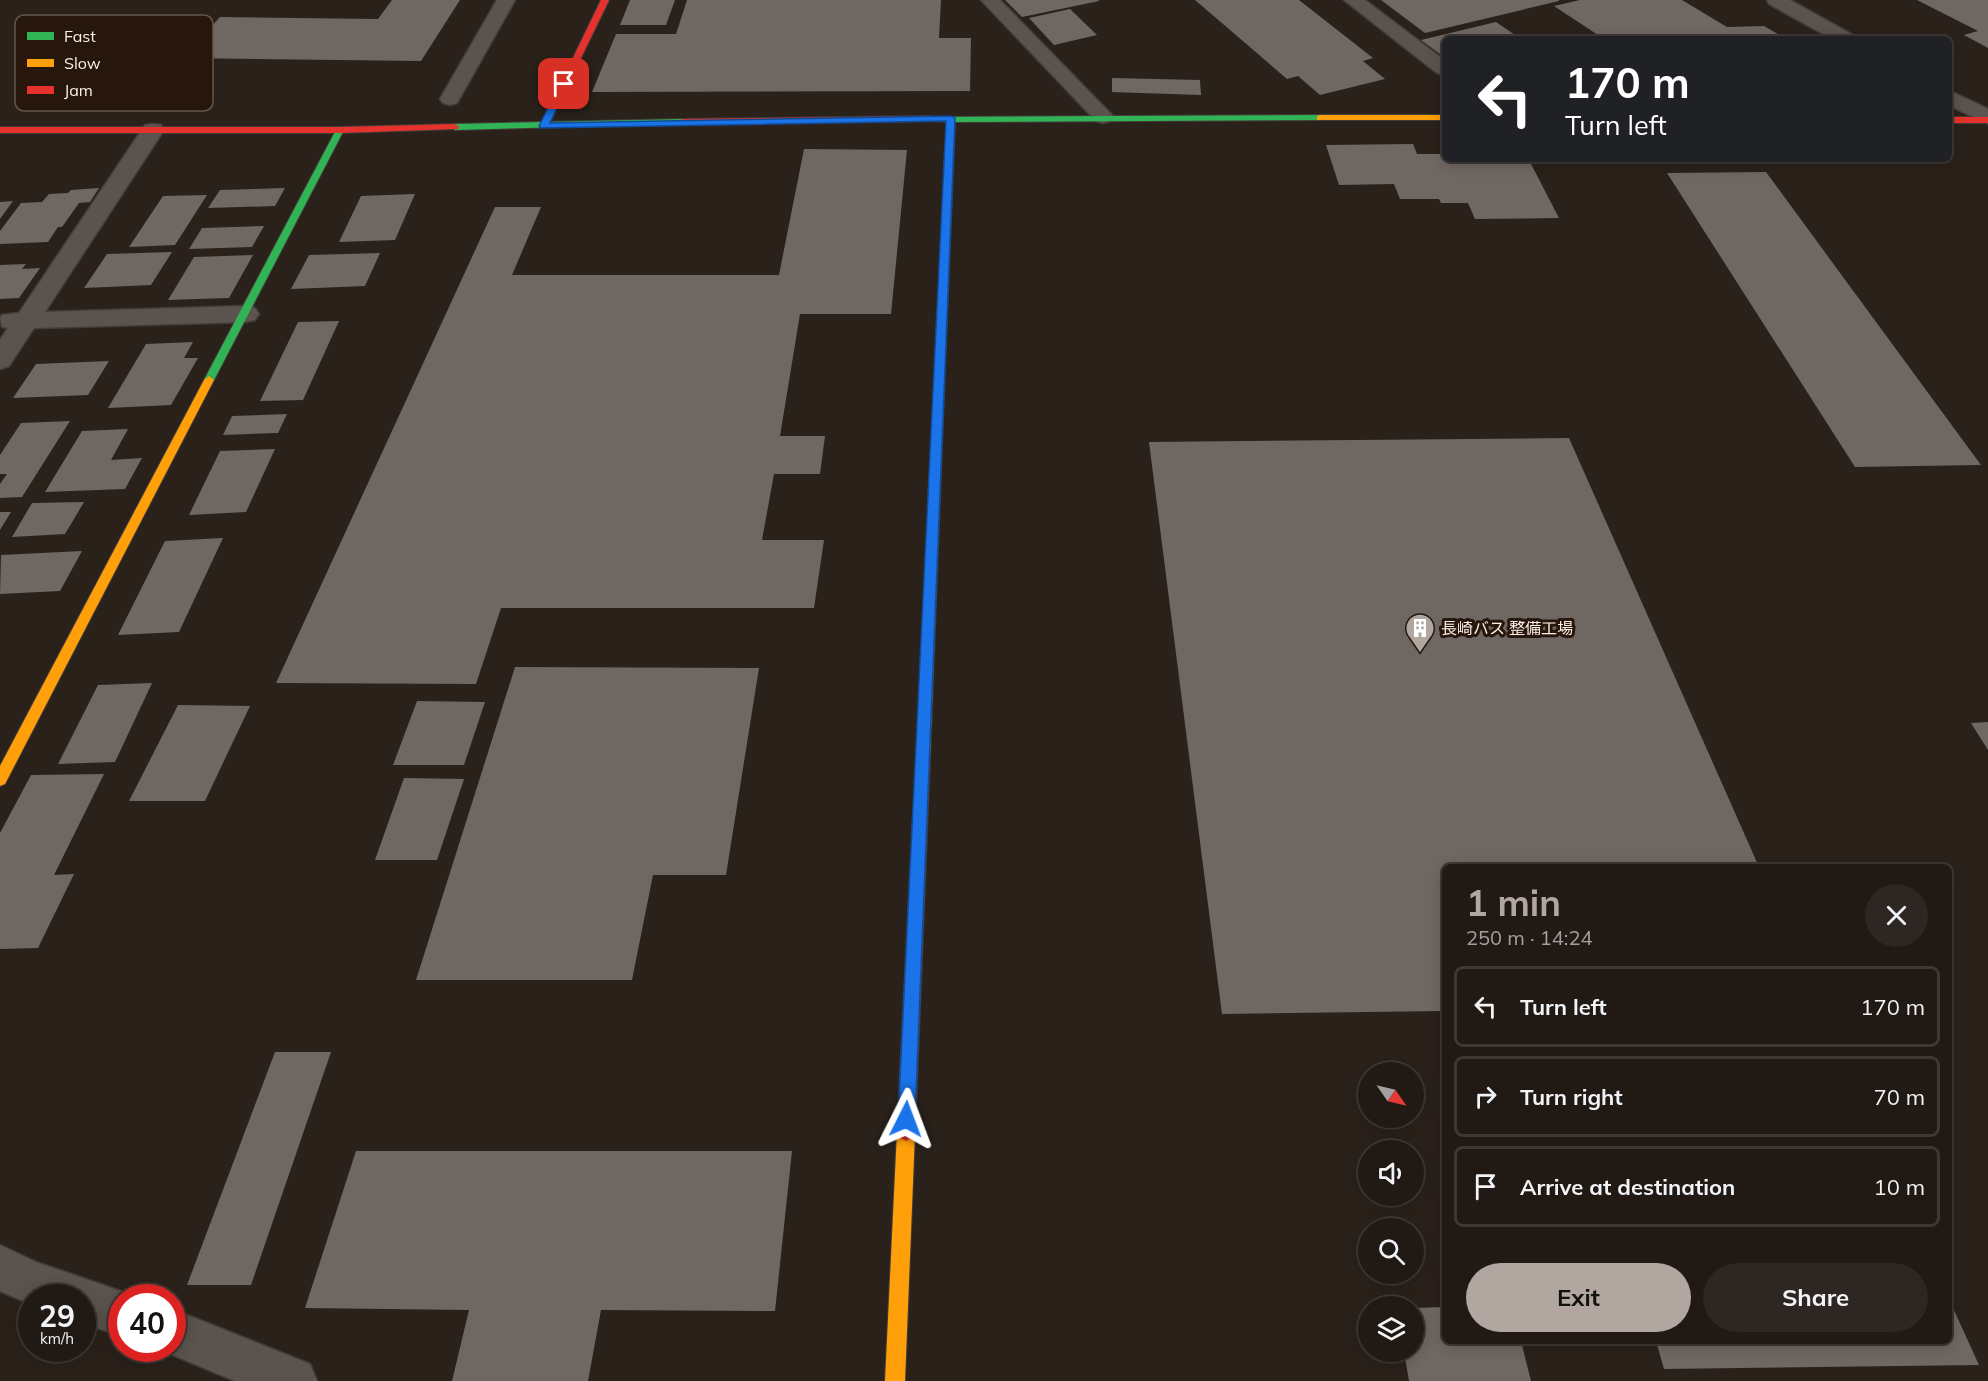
<!DOCTYPE html>
<meta charset="utf-8">
<style>
body{margin:0;font-family:Mulish,"Noto Sans JP",sans-serif;background:#2d2622;color:#f1f3f6;height:100vh;display:flex;flex-direction:column;font-size:22px;white-space:nowrap}
*{box-sizing:border-box;margin:0}
p{font-size:20px;color:#a2a0a0}
.icon{flex:none;width:33px;height:33px;fill:none;stroke:currentColor;stroke-width:2;stroke-linecap:round;stroke-linejoin:round}
.map{position:relative;flex:1;overflow:hidden}
.side{position:absolute;left:1442px;top:864px;width:510px;height:480px;display:flex;flex-direction:column;background:#201914;border-radius:9px;box-shadow:0 3px 15px #0003,0 0 0 2px #3d3834}
.side>*{flex:none}
.top-card{position:absolute;left:1442px;top:36px;width:510px;height:126px;border-radius:9px;box-shadow:0 3px 15px #0003,0 0 0 2px #3d3834;background:#202124;color:#fff;overflow:hidden}
.needle{width:39px;rotate:124deg}
.buttons{position:absolute;left:1358px;top:1062px;display:grid;gap:12px}
.buttons a{display:grid;place-items:center;width:66px;height:66px;border-radius:50%;background:#201914;box-shadow:0 3px 15px #0003,0 0 0 2px #3d3834;font-size:30px}
.speed{position:absolute;left:18px;top:1284px;display:flex;gap:12px;font-size:30px;font-weight:700;text-align:center}
.speed>*{display:grid;place-content:center;width:78px;height:78px;border-radius:50%;background:#201914;box-shadow:0 3px 15px #0003,0 0 0 2px #3d3834;line-height:1}
.speed small{font-size:15px;font-weight:400}
.speed .limit{border:9px solid #d22;background:#fff;color:#111}
.pin{position:absolute;display:grid;place-items:center;width:51px;height:51px;color:#fff;margin:-26px;border-radius:12px;box-shadow:0 3px 9px #0006}
.me{position:absolute;width:66px;margin:-33px;rotate:3deg;stroke-linejoin:round;filter:drop-shadow(0 0 4px #0008)}
.turn{display:flex;align-items:center;gap:21px;height:126px;padding:0 24px;font-size:27px}
.turn .icon{width:78px;height:78px;stroke-width:2.5}
.turn b{display:block;font-size:42px;line-height:51px}
.round{display:grid;place-items:center;flex:none;width:63px;height:63px;border-radius:32px;background:#2d2622}
.head{display:flex;align-items:center;justify-content:space-between;height:102px;padding:0 24px}
h1{font-size:36px;font-weight:700;line-height:45px;color:#b2a7a0}
.action{display:flex;gap:12px;margin-top:auto;padding:12px 24px}
.action a{flex:1;height:69px;border-radius:36px;background:#b2a7a0;color:#111;font-size:24px;font-weight:700;line-height:69px;text-align:center}
.action a+a{background:#2d2622;color:#f1f3f6}
ul{padding:0;list-style:none}
li{display:flex;align-items:center;gap:18px;height:81px;margin:0 12px 9px;padding:0 12px;border:3px solid #3d3834;border-radius:9px}
li div{flex:1}
li b{display:block;font-size:22px}
li em{font-style:normal}
.map>svg:first-child{display:block}
.building{fill:#6f6762}
.lines{fill:none;stroke-linecap:round;stroke-linejoin:round}
.street-casing{stroke:#443c38;stroke-width:3}
.fast-casing{stroke:#443c38;stroke-width:2}
.slow-casing{stroke:#443c38;stroke-width:2}
.jam-casing{stroke:#443c38;stroke-width:2}
.street{fill:#5a534e;fill-rule:evenodd}
.fast{fill:#30b455;fill-rule:evenodd}
.slow{fill:#ff9f0a;fill-rule:evenodd}
.jam{fill:#e5322d;fill-rule:evenodd}
.route{fill:#1a73e8;stroke:#114b97;stroke-width:1.5}
.labels{text-anchor:middle;dominant-baseline:central;stroke-width:6;stroke-linejoin:round;paint-order:stroke}
.poi-label{font-size:16px;fill:#fbefe8;stroke:#26160b;text-anchor:start}
.key{fill:#26160b;stroke:#66574d;stroke-width:1.5}
.key-label{font-size:16px;fill:#fbefe8}
</style>
<div class="map">
<svg width="1988" height="1381" viewBox="0 0 1988 1381">
<rect width="100%" height="100%" fill="#2a211a"/>
<g class="building">
<polygon points="392,0 460,0 421,61 183,58 220,17 378,19"/>
<polygon points="630,0 675,0 666,25 620,25"/>
<polygon points="687,0 941,0 939,38 971,38 970,91 592,92 616,34 676,34"/>
<polygon points="1005,0 1098,0 1099,1 1022,17"/>
<polygon points="1195,0 1299,0 1373,58 1363,61 1385,79 1320,95 1298,76 1287,79"/>
<polygon points="1381,0 1559,0 1559,1 1425,33"/>
<polygon points="1580,0 1682,0 1727,27 1764,26 1783,37 1604,39 1554,6"/>
<polygon points="1917,0 1988,0 1988,48 1964,35 1978,31"/>
<polygon points="1070,9 1097,35 1054,45 1029,18"/>
<polygon points="1496,22 1521,39 1444,39 1444,57 1421,40"/>
<polygon points="1112,78 1200,80 1201,95 1112,92"/>
<polygon points="1413,144 1417,154 1444,154 1444,159 1461,159 1462,163 1530,162 1559,218 1475,219 1468,203 1441,203 1439,199 1400,199 1394,184 1339,185 1326,145"/>
<polygon points="804,149 907,150 891,314 800,314 780,436 825,436 820,474 774,474 762,540 824,540 814,608 501,608 476,684 276,683 495,207 541,207 512,275 779,275"/>
<polygon points="1766,172 1981,465 1855,467 1667,173"/>
<polygon points="99,188 90,202 79,203 62,227 58,227 48,242 0,244 0,231 21,203 42,202 49,194 68,193 71,190"/>
<polygon points="285,188 275,206 208,208 220,190"/>
<polygon points="415,194 395,240 339,242 361,196"/>
<polygon points="207,195 175,245 129,247 163,196"/>
<polygon points="13,201 0,219 0,202"/>
<polygon points="264,226 252,247 189,249 202,228"/>
<polygon points="172,252 151,285 84,288 107,254"/>
<polygon points="380,253 365,286 291,289 309,255"/>
<polygon points="253,255 229,298 168,300 194,257"/>
<polygon points="26,264 22,269 40,268 19,298 0,299 0,265"/>
<polygon points="339,321 303,400 260,401 298,322"/>
<polygon points="193,342 184,358 198,358 171,405 108,408 146,344"/>
<polygon points="109,361 88,395 13,398 36,364"/>
<polygon points="287,414 278,433 223,435 232,416"/>
<polygon points="70,421 22,497 0,498 0,484 7,474 0,474 0,455 21,423"/>
<polygon points="128,429 111,460 142,458 125,489 45,492 82,431"/>
<polygon points="1569,438 1759,867 1444,867 1444,1011 1222,1014 1149,442"/>
<polygon points="275,449 246,512 189,515 220,451"/>
<polygon points="84,502 65,534 12,537 32,503"/>
<polygon points="0,512 11,512 0,530"/>
<polygon points="223,538 179,632 118,635 165,541"/>
<polygon points="82,551 60,591 0,594 1,555"/>
<polygon points="515,667 759,668 726,875 653,875 632,980 416,980"/>
<polygon points="152,683 115,762 58,764 98,685"/>
<polygon points="417,701 485,702 464,765 393,765"/>
<polygon points="178,705 250,706 205,801 129,801"/>
<polygon points="1988,722 1988,750 1971,723"/>
<polygon points="104,774 54,875 74,874 38,948 0,949 0,833 31,775"/>
<polygon points="404,778 464,779 437,860 375,860"/>
<polygon points="275,1052 331,1052 251,1285 187,1285"/>
<polygon points="356,1151 792,1151 775,1311 601,1310 588,1381 452,1381 469,1310 305,1308"/>
<polygon points="1948,1297 1979,1365 1664,1369 1656,1341 1948,1341"/>
<polygon points="1444,1307 1444,1341 1521,1341 1531,1381 1409,1381 1404,1352 1413,1352 1413,1308"/>
</g>
<g class="lines">
<g class="street-casing">
<g id="street">
<polygon points="497,0 515,0 457,103 450,105 443,103 440,99"/>
<polygon points="981,0 1000,0 1110,113 1114,117 1110,121 1103,123 1096,121"/>
<polygon points="1344,0 1365,0 1444,60 1444,75 1437,73"/>
<polygon points="1767,0 1790,0 1853,35 1856,39 1832,39 1769,4"/>
<polygon points="1948,90 1988,109 1988,124 1948,105"/>
<polygon points="153,124 161,125 164,130 45,312 246,306 255,308 259,314 255,320 246,322 34,328 9,366 0,369 0,340 8,328 2,327 0,318 2,315 19,313 145,125"/>
<polygon points="0,1245 36,1262 138,1297 122,1298 122,1336 82,1323 82,1298 32,1298 32,1305 0,1291"/>
<polygon points="172,1309 310,1364 317,1381 235,1381 156,1348 172,1348"/>
</g>
</g>
<g class="fast-casing">
<g id="fast">
<polygon points="1320,115 1323,116 1323,120 955,122 946,341 941,344 936,341 947,122 928,121 928,117"/>
<polygon points="682,119 686,122 685,124 455,130 451,127 455,124"/>
<polygon points="340,127 344,130 214,380 209,384 205,383 204,380 336,130"/>
</g>
</g>
<g class="slow-casing">
<g id="slow">
<polygon points="1320,115 1444,115 1444,120 1317,120 1317,116"/>
<polygon points="941,338 946,341 930,757 928,761 923,763 918,761 916,757 936,341"/>
<polygon points="209,376 214,380 5,784 0,786 0,766 204,380"/>
<polygon points="906,1123 912,1126 915,1132 905,1381 885,1381 897,1132 900,1126"/>
</g>
</g>
<g class="jam-casing">
<g id="jam">
<polygon points="601,0 609,0 548,126 541,128 540,126"/>
<polygon points="931,116 934,117 934,121 682,125 678,122 682,119"/>
<rect x="1948" y="117" width="40" height="6"/>
<polygon points="455,124 459,127 458,129 340,133 0,133 0,127 340,127"/>
<polygon points="923,751 928,753 930,757 915,1132 912,1138 906,1141 900,1138 897,1132 916,757 918,753"/>
</g>
</g>
<use href="#street" class="street"/>
<use href="#fast" class="fast"/>
<use href="#slow" class="slow"/>
<use href="#jam" class="jam"/>
</g>
<polygon class="route" points="564,81 568,84 550,123 951,116 955,118 915,1119 912,1125 906,1128 900,1125 898,1119 946,121 541,128 539,126 560,84"/>
<defs>
<g id="building-pin" transform="scale(1.5)"><path d="M0 17L-7.5 6A9.5 9.5 0 1 1 7.5 6Z" fill="#b2a7a0" stroke="#26160b"/><path d="M-4-6H4V6H1V3H-1V6H-4ZM-2.5-4.3h1.7v1.8h-1.7ZM.8-4.3h1.7v1.8H.8ZM-2.5-1h1.7V.8h-1.7ZM.8-1h1.7V.8H.8Z" fill="#fff"/></g>
</defs>
<g fill-rule="evenodd">
<use href="#building-pin" x="1420" y="628"/>
</g>
<g class="labels">
<g class="poi-label">
<text x="1441" y="628">長崎バス 整備工場</text>
</g>
</g>
<rect x="15" y="15" width="198" height="96" rx="9" class="key"/>
<rect x="27" y="32" width="27" height="8" fill="#30b455"/>
<rect x="27" y="59" width="27" height="8" fill="#ff9f0a"/>
<rect x="27" y="86" width="27" height="8" fill="#e5322d"/>
<g class="key-label">
<text x="64" y="42">Fast</text>
<text x="64" y="69">Slow</text>
<text x="64" y="96">Jam</text>
</g>
</svg>
<div class="buttons">
<a><svg class="needle" viewBox="-14 -14 28 28"><path d="M0-13l5 13h-10z" fill="#e53935"/><path d="M0 13l5-13h-10z" fill="#a2a0a0"/></svg></a>
<a><svg class="icon" aria-label="sound" viewBox="0 0 24 24"><path d="M4 9h4l5-4v14l-5-4H4zM17 9q2 3 0 6"/></svg></a>
<a><svg class="icon" aria-label="search" viewBox="0 0 24 24"><circle cx="10" cy="10" r="6"/><path d="M15 15l6 6"/></svg></a>
<a><svg class="icon" aria-label="layers" viewBox="0 0 24 24"><path d="M12 4l9 5-9 5-9-5zM3 14l9 5 9-5"/></svg></a>
</div>
<div class="speed"><div>29<small>km/h</small></div><div class="limit">40</div></div>
<div class="pin" style="left:564px;top:84px;background:#d93025"><svg class="icon" aria-label="arrive" viewBox="0 0 24 24"><path d="M6 21V4h12l-3 4 3 4H6"/></svg></div>
<svg class="me" style="left:906px;top:1119px" viewBox="-20 -20 40 40"><path d="M0-17L14 15 0 8-14 15z" fill="#1a73e8" stroke="#fff" stroke-width="4"/></svg>
<div class="top-card">
<div class="turn"><svg class="icon" aria-label="left" viewBox="0 0 24 24"><path d="M17 20v-9H6M10 6l-5 5 5 5"/></svg><div><b>170 m</b>Turn left</div></div>
</div>
<section class="side">
<div class="head"><div><h1>1 min</h1><p>250 m · 14:24</p></div><a class="round"><svg class="icon" aria-label="close" viewBox="0 0 24 24"><path d="M6 6l12 12M18 6L6 18"/></svg></a></div>
<ul>
<li><svg class="icon" aria-label="left" viewBox="0 0 24 24"><path d="M17 20v-9H6M10 6l-5 5 5 5"/></svg><div><b>Turn left</b></div><em>170 m</em></li>
<li><svg class="icon" aria-label="right" viewBox="0 0 24 24"><path d="M7 20v-9h11M14 6l5 5-5 5"/></svg><div><b>Turn right</b></div><em>70 m</em></li>
<li><svg class="icon" aria-label="arrive" viewBox="0 0 24 24"><path d="M6 21V4h12l-3 4 3 4H6"/></svg><div><b>Arrive at destination</b></div><em>10 m</em></li>
</ul>
<div class="action"><a>Exit</a><a>Share</a></div>
</section>
</div>
